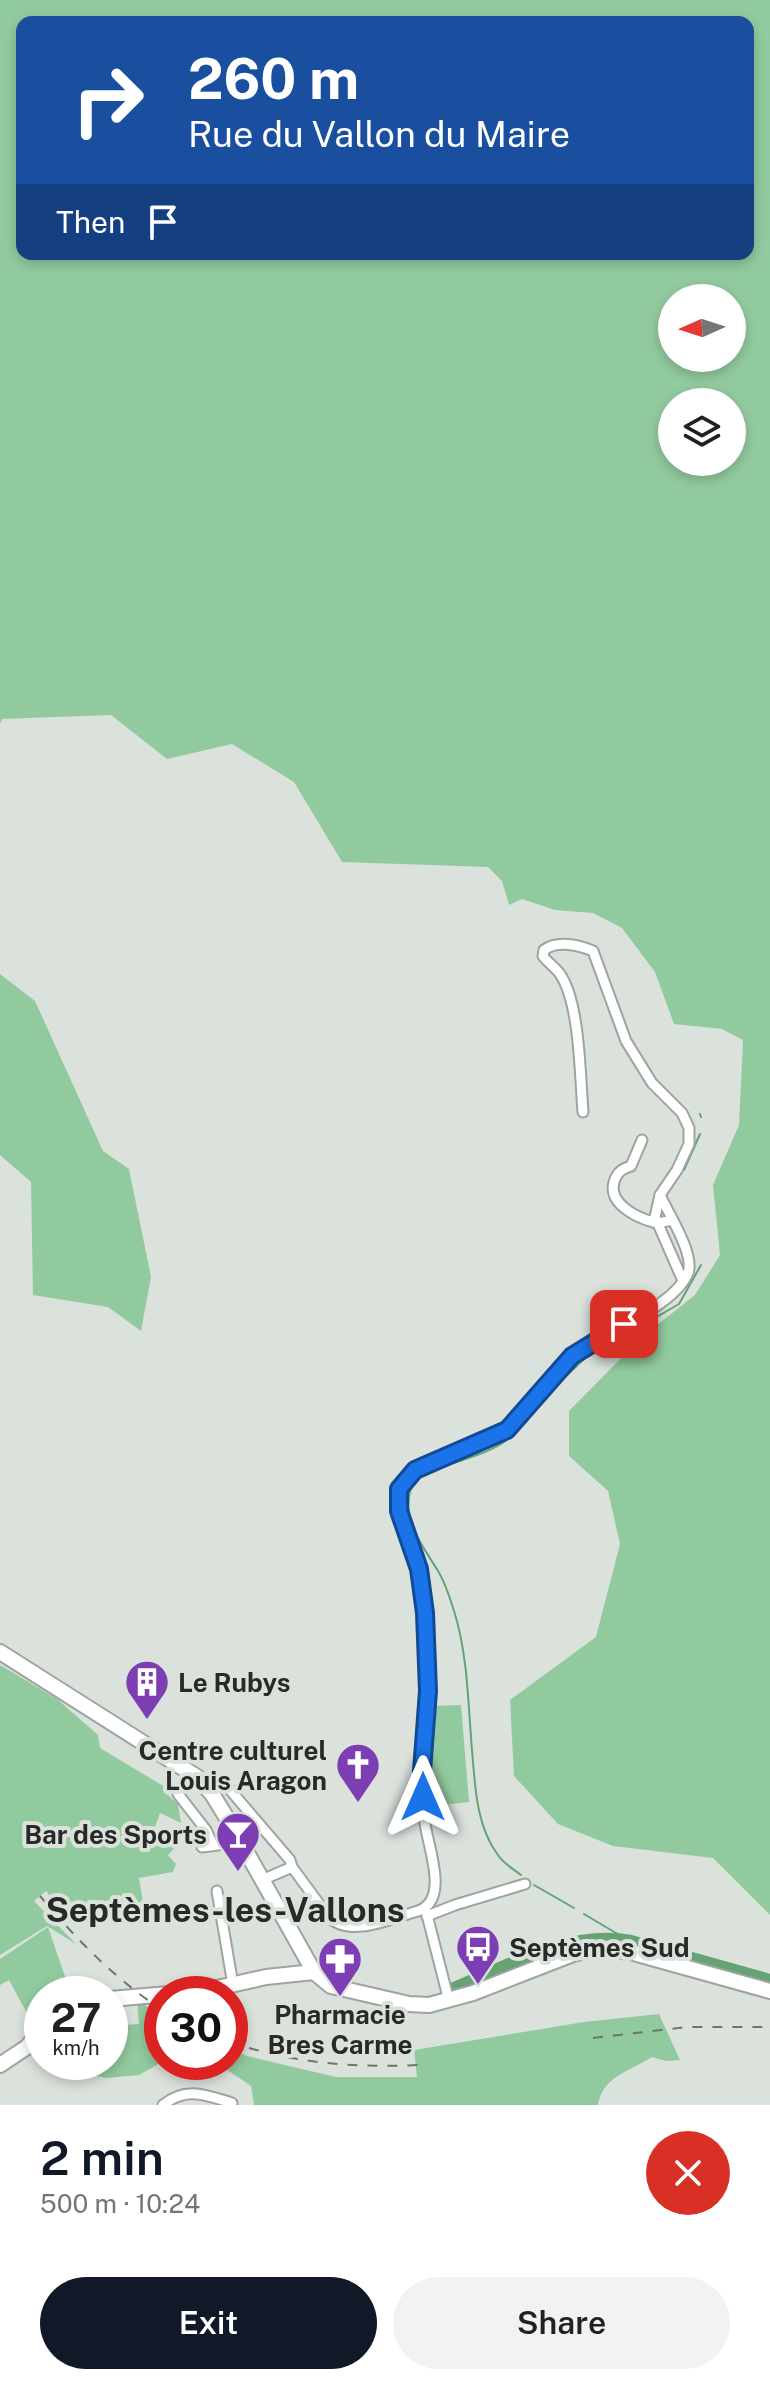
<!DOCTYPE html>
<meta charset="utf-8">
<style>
body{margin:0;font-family:"Public Sans",sans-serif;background:#f2f2f2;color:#202124;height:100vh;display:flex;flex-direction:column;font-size:30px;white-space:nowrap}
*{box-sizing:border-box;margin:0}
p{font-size:26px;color:#757577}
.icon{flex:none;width:44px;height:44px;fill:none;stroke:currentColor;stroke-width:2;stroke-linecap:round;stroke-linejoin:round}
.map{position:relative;height:2105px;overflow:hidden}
.panel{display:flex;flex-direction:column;background:#fff;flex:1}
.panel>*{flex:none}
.guide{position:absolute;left:16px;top:16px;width:738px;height:244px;border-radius:16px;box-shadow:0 4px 12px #0003;background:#1a4fa0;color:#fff;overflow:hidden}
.needle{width:52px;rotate:267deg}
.buttons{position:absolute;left:658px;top:284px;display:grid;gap:16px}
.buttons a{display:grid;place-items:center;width:88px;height:88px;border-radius:50%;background:#fff;box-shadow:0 4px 12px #0003;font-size:40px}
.speed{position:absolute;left:24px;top:1976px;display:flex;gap:16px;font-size:40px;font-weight:700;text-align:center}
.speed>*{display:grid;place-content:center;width:104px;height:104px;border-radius:50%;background:#fff;box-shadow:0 4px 12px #0003;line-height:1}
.speed small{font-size:20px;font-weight:400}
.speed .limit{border:12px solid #d22;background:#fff;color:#111}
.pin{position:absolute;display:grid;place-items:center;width:68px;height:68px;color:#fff;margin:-34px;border-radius:16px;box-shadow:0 4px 12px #0006}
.me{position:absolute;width:88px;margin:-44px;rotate:0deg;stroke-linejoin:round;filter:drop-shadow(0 0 6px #0008)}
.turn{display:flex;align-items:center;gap:28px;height:168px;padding:0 40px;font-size:36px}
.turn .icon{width:104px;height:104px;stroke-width:2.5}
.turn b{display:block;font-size:56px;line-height:68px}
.then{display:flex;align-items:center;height:76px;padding:0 40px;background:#0003;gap:16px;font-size:30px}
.round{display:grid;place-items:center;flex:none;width:84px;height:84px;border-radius:42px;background:#f2f2f2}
.summary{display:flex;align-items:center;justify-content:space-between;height:136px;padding:0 40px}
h1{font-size:48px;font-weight:600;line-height:60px;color:#111827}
.action{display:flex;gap:16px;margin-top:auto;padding:16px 40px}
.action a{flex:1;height:92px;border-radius:48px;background:#111827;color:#fff;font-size:32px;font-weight:600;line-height:92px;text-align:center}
.action a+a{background:#f2f2f2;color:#202124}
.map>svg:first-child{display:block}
.green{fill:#92ca9f;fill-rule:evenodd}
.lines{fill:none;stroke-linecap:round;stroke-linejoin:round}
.stream{stroke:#65a274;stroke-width:2}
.river{stroke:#65a274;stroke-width:14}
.street-casing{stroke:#9ea49f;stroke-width:13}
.secondary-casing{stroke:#9ea49f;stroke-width:18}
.street{stroke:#fff;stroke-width:9}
.secondary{stroke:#fff;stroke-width:14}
.rail{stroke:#707471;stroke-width:2;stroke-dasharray:10 10;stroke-linecap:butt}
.route-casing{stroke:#114b97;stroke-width:20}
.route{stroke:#1a73e8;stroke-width:14}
.labels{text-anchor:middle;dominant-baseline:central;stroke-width:8;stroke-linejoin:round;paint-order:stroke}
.poi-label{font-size:26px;font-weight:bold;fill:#282a28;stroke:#dbe2dc;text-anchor:start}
.district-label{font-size:34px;font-weight:bold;fill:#282a28;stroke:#dbe2dc}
</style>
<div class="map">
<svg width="770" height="2105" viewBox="0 0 770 2105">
<rect width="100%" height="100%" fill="#dbe2dc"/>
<g class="green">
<path d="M 0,0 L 770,0 L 770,1915 L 713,1858 L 613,1846 L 558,1824 L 514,1776 L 510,1700 L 596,1637 L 620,1544 L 608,1491 L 569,1456 L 569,1411 L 642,1337 L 695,1295 L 720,1255 L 713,1185 L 739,1125 L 743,1040 L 722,1029 L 674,1024 L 655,972 L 622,928 L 593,913 L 555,910 L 522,899 L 509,905 L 502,881 L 488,867 L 342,862 L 294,782 L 232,744 L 167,759 L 111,715 L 2,719 L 0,724 ZM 748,22 L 748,254 L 22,254 L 22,22 ZM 732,298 L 732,358 L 672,358 L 672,298 ZM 672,402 L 732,402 L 732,462 L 672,462 Z"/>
<polygon points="0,974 35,1001 103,1151 129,1169 151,1277 141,1331 108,1307 33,1295 31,1182 0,1155"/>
<polygon points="0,1665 57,1699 98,1735 100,1748 165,1787 163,1791 178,1804 181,1823 160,1813 154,1830 178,1844 168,1855 176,1864 173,1872 139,1878 145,1915 73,1924 46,1891 34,1901 76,1944 47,1926 0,1955"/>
<polygon points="461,1705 469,1802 431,1806 429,1751 433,1706"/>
<polygon points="48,1927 71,1994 42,1994 42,2007 28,2015 9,1980 0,1985 0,1959"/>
<polygon points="137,2001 162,2015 162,2062 139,2075 107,2078 60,2069 59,2062 110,2062 110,2026 139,2024"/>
<path d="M 659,2014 L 680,2060 L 666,2061 L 652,2057 C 630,2071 602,2077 598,2105 L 254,2105 L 251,2086 L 223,2067 L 210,2062 L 230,2062 L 230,2048 L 247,2056 L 336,2077 L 417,2077 L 414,2050 L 584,2022 Z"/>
</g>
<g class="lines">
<g class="stream">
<polyline points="700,1114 701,1117"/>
<polyline points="684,1170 700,1134"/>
<polyline points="539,1402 584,1359 679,1304 701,1265"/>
<path d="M 521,1875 C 513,1869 504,1864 498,1855 C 476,1826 475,1785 472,1750 C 468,1704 468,1655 454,1611 C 450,1598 445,1582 438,1571 C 420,1541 399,1519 413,1482 C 454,1453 505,1463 531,1410"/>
<polyline points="534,1885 574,1908"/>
<polyline points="584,1914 631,1942"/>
</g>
<path class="river" d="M 449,1991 C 506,1968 568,1930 631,1942 L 770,1981"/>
<g class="street-casing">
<g id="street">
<path d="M 583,1112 C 580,1076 580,1003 560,974 C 555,967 548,963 543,956 L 544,950 C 557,940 579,945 593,951 L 626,1041 L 652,1083 L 682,1113 L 689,1128 L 689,1144 L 677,1170 L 660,1195 L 655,1217 L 683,1281"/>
<path d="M 642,1140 L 631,1166 C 622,1169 617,1172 614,1182 C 608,1203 635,1217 653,1222 C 659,1224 666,1221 672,1220"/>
<polyline points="225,1784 290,1860 292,1867"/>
<polyline points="178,1794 206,1830 213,1845"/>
<polyline points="202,1847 218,1845 237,1835"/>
<path d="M 262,1880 L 292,1867 L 328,1916 C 349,1939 392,1918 418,1911 C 450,1900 428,1848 425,1823 C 419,1779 427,1735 428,1691 C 429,1657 427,1621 422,1588 C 419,1558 395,1524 398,1495 C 401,1464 473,1448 498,1436 C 521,1424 549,1376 572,1356 C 602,1331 673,1309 688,1273 C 695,1254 668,1213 660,1195"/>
<polyline points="217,1891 233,1985"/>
<polyline points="426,1911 449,2001"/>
<polyline points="427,1916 455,1905 525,1884"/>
<path d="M 163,2105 C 186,2086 206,2095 232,2103"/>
</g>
</g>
<g class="secondary-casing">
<g id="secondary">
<polyline points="0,1652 197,1777 212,1794 233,1828 314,1972 331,1986 409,2004 429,2005 473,1993 573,1954 599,1948 630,1952 770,1991"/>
<polyline points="110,1999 204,1991 266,1977 314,1972"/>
<polyline points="0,2065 27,2047 42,2028"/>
</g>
</g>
<use href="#street" class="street"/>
<use href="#secondary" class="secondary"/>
<g class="rail">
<path d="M 40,1896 C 77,1940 114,1978 162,2010"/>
<polyline points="593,2038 687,2027 770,2027"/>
<path d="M 230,2042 C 292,2063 352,2068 418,2065"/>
</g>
</g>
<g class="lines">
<g class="route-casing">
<polyline id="route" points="423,1797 422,1771 428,1691 425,1613 419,1569 399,1511 399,1489 415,1470 507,1430 572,1356 624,1324"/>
</g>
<use href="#route" class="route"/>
</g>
<defs>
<g id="building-pin" transform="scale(2.3)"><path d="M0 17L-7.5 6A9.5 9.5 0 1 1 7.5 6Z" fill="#7d3eb3" stroke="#dbe2dc"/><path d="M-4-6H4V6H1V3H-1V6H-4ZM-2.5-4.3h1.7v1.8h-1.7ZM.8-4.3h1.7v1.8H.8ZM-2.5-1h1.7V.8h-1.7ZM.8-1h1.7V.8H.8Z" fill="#fff"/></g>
<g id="church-pin" transform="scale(2.3)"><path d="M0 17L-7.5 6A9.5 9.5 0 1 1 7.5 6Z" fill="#7d3eb3" stroke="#dbe2dc"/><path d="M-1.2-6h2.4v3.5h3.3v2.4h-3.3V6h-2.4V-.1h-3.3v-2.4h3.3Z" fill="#fff"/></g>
<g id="bar-pin" transform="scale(2.3)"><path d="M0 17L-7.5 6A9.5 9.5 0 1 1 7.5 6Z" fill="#7d3eb3" stroke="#dbe2dc"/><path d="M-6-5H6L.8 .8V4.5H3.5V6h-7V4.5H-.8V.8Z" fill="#fff"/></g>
<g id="bus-pin" transform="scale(2.3)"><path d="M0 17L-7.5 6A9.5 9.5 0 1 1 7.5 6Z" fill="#7d3eb3" stroke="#dbe2dc"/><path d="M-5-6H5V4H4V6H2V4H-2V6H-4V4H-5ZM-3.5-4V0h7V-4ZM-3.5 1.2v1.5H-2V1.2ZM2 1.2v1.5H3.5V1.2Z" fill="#fff"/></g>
<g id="pharmacy-pin" transform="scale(2.3)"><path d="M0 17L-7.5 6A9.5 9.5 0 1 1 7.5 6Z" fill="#7d3eb3" stroke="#dbe2dc"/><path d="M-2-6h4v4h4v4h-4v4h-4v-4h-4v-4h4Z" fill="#fff"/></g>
</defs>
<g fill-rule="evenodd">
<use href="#building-pin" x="147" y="1682"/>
<use href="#church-pin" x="358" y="1765"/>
<use href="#bar-pin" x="238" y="1834"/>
<use href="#bus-pin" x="478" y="1947"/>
<use href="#pharmacy-pin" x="340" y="1959"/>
</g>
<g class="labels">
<g class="poi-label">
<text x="178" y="1682">Le Rubys</text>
<text x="327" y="1750" text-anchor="end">Centre culturel<tspan x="327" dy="30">Louis Aragon</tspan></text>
<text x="207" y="1834" text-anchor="end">Bar des Sports</text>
<text x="509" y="1947">Septèmes Sud</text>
<text x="340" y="2014" text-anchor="middle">Pharmacie<tspan x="340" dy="30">Bres Carme</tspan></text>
</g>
<g class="district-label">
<text x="225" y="1910">Septèmes-les-Vallons</text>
</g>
</g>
</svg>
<div class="buttons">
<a><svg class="needle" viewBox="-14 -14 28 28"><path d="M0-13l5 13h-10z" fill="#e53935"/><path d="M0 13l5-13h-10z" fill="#757577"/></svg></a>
<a><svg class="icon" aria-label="layers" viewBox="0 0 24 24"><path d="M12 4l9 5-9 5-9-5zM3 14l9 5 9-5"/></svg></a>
</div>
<div class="speed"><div>27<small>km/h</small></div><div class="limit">30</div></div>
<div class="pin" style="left:624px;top:1324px;background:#d93025"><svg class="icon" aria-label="arrive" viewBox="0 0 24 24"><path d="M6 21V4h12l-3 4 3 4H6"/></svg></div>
<svg class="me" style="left:423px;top:1797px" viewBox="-20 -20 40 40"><path d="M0-17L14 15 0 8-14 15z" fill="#1a73e8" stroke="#fff" stroke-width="4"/></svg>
<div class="guide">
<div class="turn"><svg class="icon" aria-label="right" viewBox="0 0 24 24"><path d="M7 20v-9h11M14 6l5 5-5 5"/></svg><div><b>260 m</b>Rue du Vallon du Maire</div></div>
<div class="then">Then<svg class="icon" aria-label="arrive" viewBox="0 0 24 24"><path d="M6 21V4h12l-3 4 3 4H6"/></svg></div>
</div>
</div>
<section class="panel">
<div class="summary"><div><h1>2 min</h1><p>500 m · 10:24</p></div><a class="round" style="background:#d93025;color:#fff"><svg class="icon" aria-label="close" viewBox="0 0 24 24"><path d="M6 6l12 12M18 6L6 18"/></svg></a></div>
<div class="action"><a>Exit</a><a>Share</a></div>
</section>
